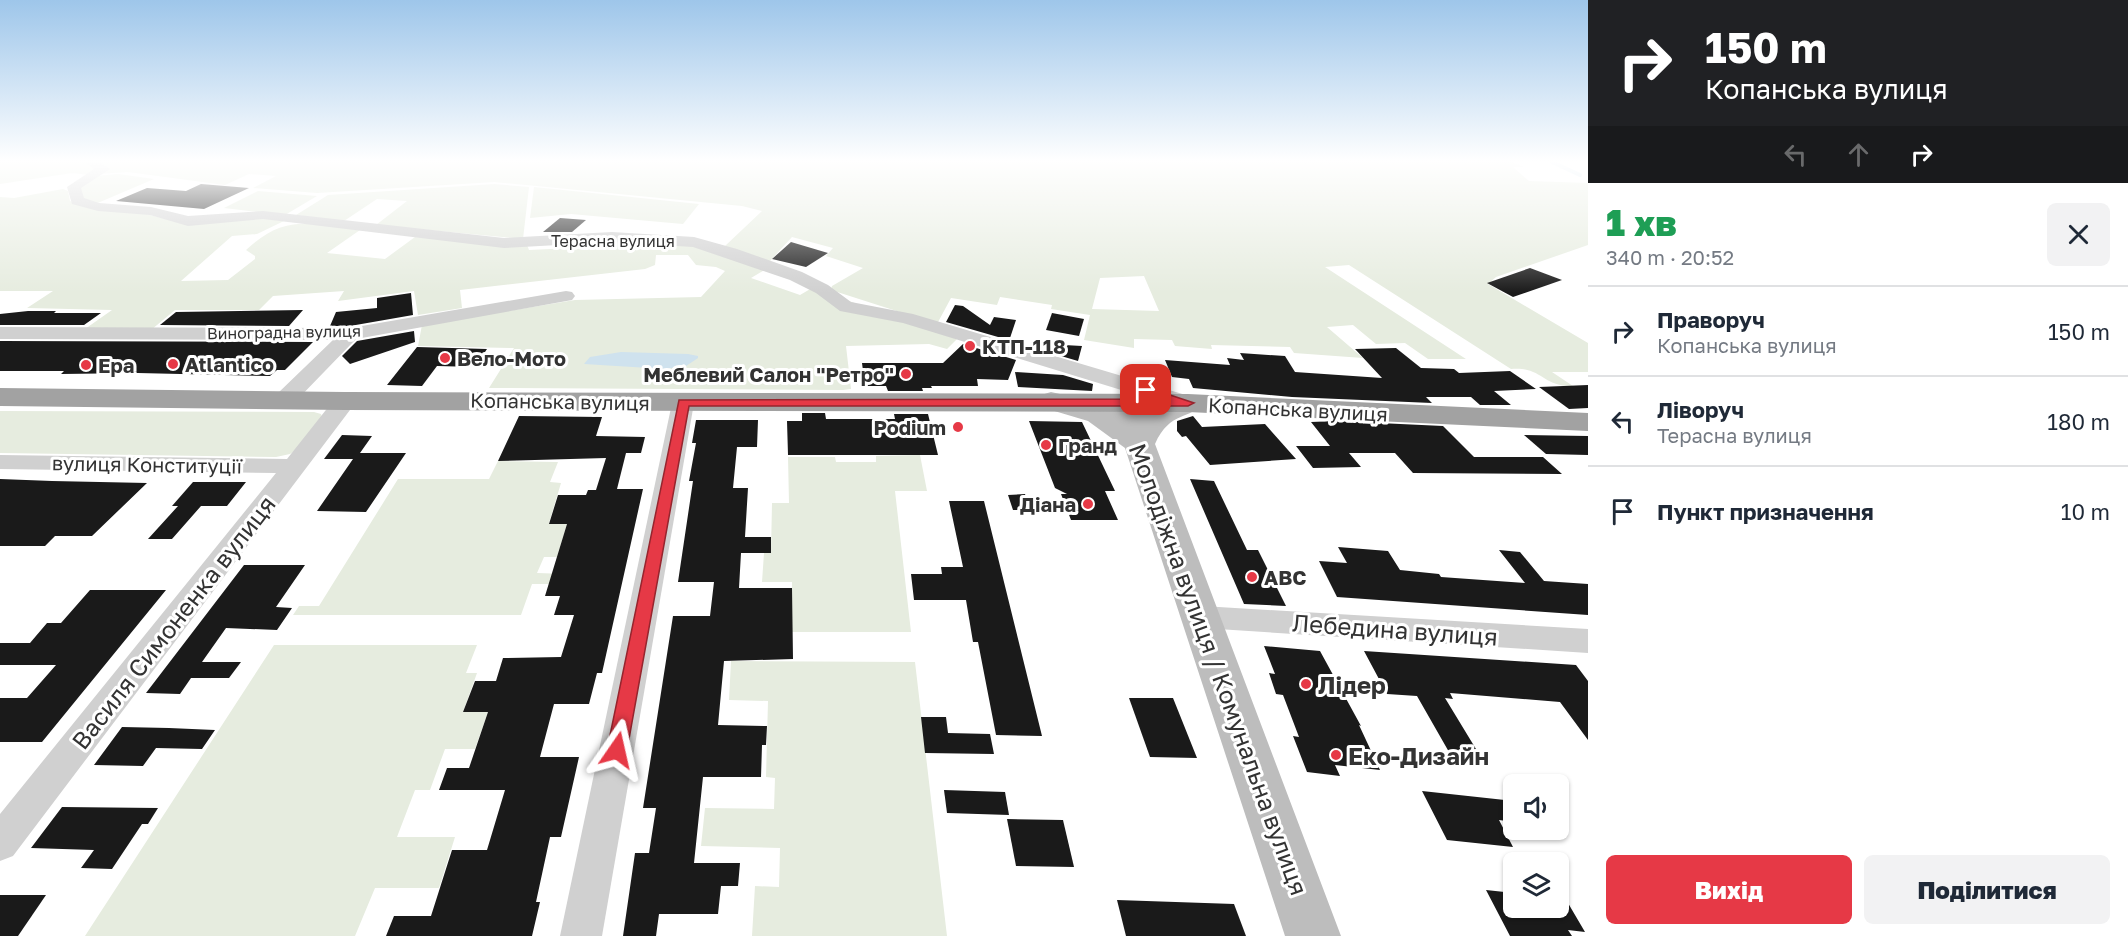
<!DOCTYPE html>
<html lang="uk">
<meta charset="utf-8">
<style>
body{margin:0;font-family:"Golos Text",sans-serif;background:#f2f2f3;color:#1f2937;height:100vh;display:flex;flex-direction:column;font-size:22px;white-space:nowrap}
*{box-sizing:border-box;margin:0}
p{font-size:20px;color:#747a83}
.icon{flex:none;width:33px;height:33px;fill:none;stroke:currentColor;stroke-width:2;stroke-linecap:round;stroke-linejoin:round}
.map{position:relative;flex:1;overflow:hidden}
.side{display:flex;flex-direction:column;background:#fff;width:540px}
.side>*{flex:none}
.banner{background:#202124;color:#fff;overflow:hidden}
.buttons{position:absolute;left:1503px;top:774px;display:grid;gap:12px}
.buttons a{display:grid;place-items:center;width:66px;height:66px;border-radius:9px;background:#fff;box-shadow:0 2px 4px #0004;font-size:30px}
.pin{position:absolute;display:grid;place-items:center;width:51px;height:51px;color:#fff;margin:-26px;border-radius:12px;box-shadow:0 3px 9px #0006}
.me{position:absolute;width:66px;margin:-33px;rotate:11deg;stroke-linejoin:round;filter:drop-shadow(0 0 4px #0008)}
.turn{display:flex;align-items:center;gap:21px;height:126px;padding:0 18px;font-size:27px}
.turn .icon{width:78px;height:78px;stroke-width:2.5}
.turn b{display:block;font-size:42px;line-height:51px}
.lanes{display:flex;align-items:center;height:57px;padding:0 18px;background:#0003;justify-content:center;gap:30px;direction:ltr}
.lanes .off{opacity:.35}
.round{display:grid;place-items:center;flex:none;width:63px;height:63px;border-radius:9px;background:#f2f2f3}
.head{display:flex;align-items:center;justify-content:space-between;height:102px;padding:0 18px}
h1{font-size:36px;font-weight:800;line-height:45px;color:#1e9e55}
.action{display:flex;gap:12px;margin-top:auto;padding:12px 18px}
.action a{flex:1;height:69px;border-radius:9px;background:#e63946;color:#fff;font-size:24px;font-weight:800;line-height:69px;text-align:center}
.action a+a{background:#f2f2f3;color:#1f2937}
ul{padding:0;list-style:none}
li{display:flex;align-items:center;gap:18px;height:90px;padding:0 18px;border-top:2px solid #e0e1e3}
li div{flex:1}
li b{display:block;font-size:22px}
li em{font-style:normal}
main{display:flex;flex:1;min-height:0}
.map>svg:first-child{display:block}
.green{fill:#e6ecdf;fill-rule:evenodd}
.water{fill:#cfe2ee}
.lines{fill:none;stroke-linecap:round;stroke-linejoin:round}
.stream{stroke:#cfe2ee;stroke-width:4}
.building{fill:#1a1a1a}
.minor{fill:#d0d0d0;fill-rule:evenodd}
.secondary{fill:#bdbdbd;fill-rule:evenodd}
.trunk{fill:#a2a2a2;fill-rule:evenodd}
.route{fill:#e63946;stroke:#96252e;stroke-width:1.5}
.poi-dot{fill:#e63946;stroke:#fff;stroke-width:2}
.labels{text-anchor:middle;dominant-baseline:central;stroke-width:6;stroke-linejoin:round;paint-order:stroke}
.far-street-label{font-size:16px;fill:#333;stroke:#fff}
.poi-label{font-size:20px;font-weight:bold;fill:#333;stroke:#fff;text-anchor:start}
.street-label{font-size:20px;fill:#333;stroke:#fff}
.near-street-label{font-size:24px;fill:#333;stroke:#fff}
.near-poi-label{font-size:24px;font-weight:bold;fill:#333;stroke:#fff;text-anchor:start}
</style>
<main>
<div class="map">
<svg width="1588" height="936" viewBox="0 0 1588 936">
<rect width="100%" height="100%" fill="#fff"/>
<g class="green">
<polygon points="0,162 87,162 98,169 90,175 63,172 72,173 0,184"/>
<path d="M 94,162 L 1512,162 L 1524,167 L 1513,167 L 1529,181 L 1588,183 L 1588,245 L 1496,277 L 1488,284 L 1588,343 L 1588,372 L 1552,372 L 1573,386 C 1542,387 1542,366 1511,369 L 1349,265 L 1325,267 L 1466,359 L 1428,359 L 1405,343 L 1376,344 L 1353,325 L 1327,327 L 1363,358 L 1294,353 L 1290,347 L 1211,345 L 1212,349 L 1175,346 L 1172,340 L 1134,339 L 1134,348 L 1084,340 L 1090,315 L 1051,309 L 1052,305 L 1000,297 L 997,305 L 951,298 L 937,324 L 831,290 L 832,286 L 863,268 L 826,256 L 833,248 L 792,237 L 769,262 L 725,246 L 762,211 L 742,206 L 494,182 L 317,193 L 253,188 L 276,176 L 249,174 L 225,185 L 128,172 L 99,174 L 105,169 ZM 1144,276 L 1159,311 L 1092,309 L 1100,278 Z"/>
<polygon points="118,174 154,179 93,205 83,200 79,185 96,176"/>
<polygon points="494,184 529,187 523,239 376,225 407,201 377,199 344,221 296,215 328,195"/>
<polygon points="534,187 699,204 683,224 571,214 530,218"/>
<path d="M 63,189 L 68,191 L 70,201 L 89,208 L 135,211 L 173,221 L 251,216 L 284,221 L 257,234 L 232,236 L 181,281 L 228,280 L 255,259 L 255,256 L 246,250 C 287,212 310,225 360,230 L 327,253 L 385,259 L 415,237 L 527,245 L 529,250 L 612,246 L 617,240 L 695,246 L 766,269 L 751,278 L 800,295 L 812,288 L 957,339 L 947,349 L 929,344 L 846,346 L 851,389 L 843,390 L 489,388 L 514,348 L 418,346 L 422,325 L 575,300 L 701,297 L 725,271 L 716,267 L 696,265 L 688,255 L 656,255 L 655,265 L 645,269 L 460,290 L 462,308 L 418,315 L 414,291 L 338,301 L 344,291 L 273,296 L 259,310 L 175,310 L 151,330 L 85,329 L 112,310 L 27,308 L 53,291 L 0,291 L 0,197 L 14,198 Z"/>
<polygon points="258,191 317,196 285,215 224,208"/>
<polygon points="0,411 314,412 321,414 322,417 296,450 290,454 276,457 0,453"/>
<polygon points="920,455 927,491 895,491 911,632 762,632 792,607 792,582 762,582 764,553 771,552 772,503 789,503 788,457 835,457 836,462 876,462 876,456"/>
<polygon points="498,461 558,462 550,482 561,483 549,523 567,524 557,557 544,557 537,573 567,574 564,584 532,584 521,615 293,615 299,606 319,606 398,479 489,479"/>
<polygon points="274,645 477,645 466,673 477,673 463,712 488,712 475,749 445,749 430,790 415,790 397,837 455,837 439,888 375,888 355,936 85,936"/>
<polygon points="731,661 915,662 947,936 752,936 755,886 779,887 780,848 701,846 705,808 774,809 775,778 766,777 768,701 729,700"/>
</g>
<polygon class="water" points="621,352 688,354 698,356 698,358 686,366 665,369 584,364 590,357"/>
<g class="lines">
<polyline class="stream" points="1552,162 1580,175"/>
</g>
<g class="building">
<polygon points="201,184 249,188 204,209 116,201 147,188 186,191"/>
<polygon points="560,218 586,220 572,232 543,232"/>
<polygon points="791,242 828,253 806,267 772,259"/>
<polygon points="1530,268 1562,280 1513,297 1487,283"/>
<polygon points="411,293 413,315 350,326 330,326 336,312 377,308 377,298"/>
<polygon points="955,305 963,306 990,325 994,317 1016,320 1010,338 1023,340 1022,344 946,322"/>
<polygon points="303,310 289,326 160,325 176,312"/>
<polygon points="28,311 56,311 54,313 101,313 84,325 0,325 0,314"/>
<polygon points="1052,313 1084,319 1079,336 1046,330"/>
<polygon points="414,331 415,342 350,364 342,356 357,341"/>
<polygon points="0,341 313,342 285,370 277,370 270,376 138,373 61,374 64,371 0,371"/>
<polygon points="963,344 1016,360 1008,380 977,379 978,386 931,386 932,388 922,388 923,391 888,391 886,386 865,386 862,363 943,363"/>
<polygon points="1064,345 1082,346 1078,361 1061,356"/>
<polygon points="417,347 487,349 475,367 437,366 422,386 387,385"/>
<polygon points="1396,348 1421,368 1454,369 1459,373 1510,371 1536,389 1494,391 1511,405 1480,405 1471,397 1426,397 1432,403 1292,397 1193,388 1189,379 1172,377 1165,360 1230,365 1227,358 1244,360 1240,353 1285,356 1295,372 1382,378 1355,349"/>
<polygon points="1015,372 1063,375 1093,384 1092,391 1018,387"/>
<polygon points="1588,385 1588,408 1569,409 1539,387"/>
<polygon points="802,413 825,413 826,419 895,419 894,414 928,414 938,455 788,455 787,421 802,421"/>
<polygon points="519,416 602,417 596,436 645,437 641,453 626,453 617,489 643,489 602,673 597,673 589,704 554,704 540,757 579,757 561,837 550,837 536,902 540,902 532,936 386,936 394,916 431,916 452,850 487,850 505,790 439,790 447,768 469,768 488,712 463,712 475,681 496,681 503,658 561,657 574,615 554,615 560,596 545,596 567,524 549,524 558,495 586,495 588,490 596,490 606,458 498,461"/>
<polygon points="1193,416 1202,427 1265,424 1296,459 1210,465 1186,436 1182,437 1177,431 1177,421"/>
<polygon points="696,420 758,420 757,447 737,447 733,488 748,488 745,537 771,537 771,553 741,553 739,588 792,588 793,659 724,661 718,725 767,726 766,745 762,745 761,777 703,777 694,863 740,863 738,886 721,886 718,914 659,914 656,936 623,936 635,853 649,853 656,808 643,808 673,616 710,616 714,582 678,582 693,481 689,481 696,443 692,443"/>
<polygon points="1029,421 1082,422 1115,491 1105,491 1118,520 1071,520 1061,494 1067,494 1055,488"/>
<polygon points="1336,421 1443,426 1474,457 1543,457 1562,474 1413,473 1395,453 1349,453 1361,467 1313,468 1296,446 1330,446 1311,422"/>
<polygon points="342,435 372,436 360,453 406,453 366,512 317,511 353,459 324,459"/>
<polygon points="1524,435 1588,436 1588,455 1546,454"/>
<polygon points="0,479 52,481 147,483 92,536 55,536 45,546 0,546"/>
<polygon points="1190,479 1214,481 1247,550 1258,550 1286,606 1244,604"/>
<polygon points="193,482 246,482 227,506 201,506 172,539 148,539 178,506 172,506"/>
<polygon points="1025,494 1030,510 1013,510 1008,495"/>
<polygon points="949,501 984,501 1042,736 996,735 978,642 973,642 966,600 914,600 911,574 942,574 941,567 963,567"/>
<polygon points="1338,547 1388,551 1400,570 1439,574 1441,577 1525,583 1499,550 1520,552 1544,581 1588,584 1588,615 1337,597 1319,561 1347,563"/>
<polygon points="244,565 305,565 276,607 292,608 277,630 226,628 202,662 241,662 229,678 191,678 180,694 146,693"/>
<polygon points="90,590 166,590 42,742 0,742 0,698 27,698 56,665 0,665 0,643 30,643 47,623 61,623"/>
<polygon points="1264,646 1320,651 1361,726 1359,725 1380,770 1335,765 1340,776 1307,772 1293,736 1299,737 1283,695 1276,694 1269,673 1275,674"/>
<polygon points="1364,651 1576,665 1588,681 1588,740 1560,702 1450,693 1453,699 1445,698 1479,754 1449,752 1417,696 1387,694"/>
<polygon points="1129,698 1173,698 1197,758 1150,757"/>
<polygon points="921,717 946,717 948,733 990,734 994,754 925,753"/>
<polygon points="122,727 169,728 215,730 202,749 156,748 143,766 94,765"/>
<polygon points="944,790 1005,792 1009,815 947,813"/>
<polygon points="1422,791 1514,801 1514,822 1499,820 1513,847 1447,840"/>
<polygon points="62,807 158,808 148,824 142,824 112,869 81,868 94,850 31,848"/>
<polygon points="1007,819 1063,820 1074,867 1016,866"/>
<polygon points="1558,886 1585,932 1568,930 1572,936 1510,936 1486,890 1514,893 1514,908 1558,908"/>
<polygon points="0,895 46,895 18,936 0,936"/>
<polygon points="1117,900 1234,904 1246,936 1126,936"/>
</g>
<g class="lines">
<g class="minor">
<polygon points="85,162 100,162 110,169 81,188 84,198 99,203 151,207 188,216 263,211 504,238 612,232 694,237 737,249 802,272 828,285 851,302 913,314 1196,398 1199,403 1196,408 1180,408 903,323 840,311 816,293 790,280 693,247 612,242 504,248 263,219 188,226 150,215 98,211 72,204 67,187 94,169"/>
<polygon points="566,291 572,292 575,296 572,300 356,339 293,404 277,404 274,399 277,394 333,340 0,339 0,327 350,328"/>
<polygon points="345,395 353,396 356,401 353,406 13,856 0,861 0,814 276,473 0,469 0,455 287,459 337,396"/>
<polygon points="683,397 691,398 694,403 602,936 560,936 672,403 675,398"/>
<polygon points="1202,606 1588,629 1588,653 1202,628 1192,625 1187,617 1192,609"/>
</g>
<path class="secondary" d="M 1051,392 L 1087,400 L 1112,410 L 1109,402 L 1114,396 L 1124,393 L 1134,396 L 1143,414 C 1157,400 1180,392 1199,397 L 1203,403 C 1191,420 1170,410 1155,444 L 1341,936 L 1285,936 L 1125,448 L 1088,421 L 1041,407 L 1036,401 L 1041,395 Z"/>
<polygon class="trunk" points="0,388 345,392 1188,394 1588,413 1588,431 1188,412 345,410 0,406"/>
</g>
<linearGradient id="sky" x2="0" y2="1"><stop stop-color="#9ec6ea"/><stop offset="0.55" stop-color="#fff"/><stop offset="1" stop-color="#fff" stop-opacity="0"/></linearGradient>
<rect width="1588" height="293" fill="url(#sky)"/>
<polygon class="route" points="1146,387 1194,403 1188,406 689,406 627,750 624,756 617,759 610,756 607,750 679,400 1162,399 1142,393 1140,390"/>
<g class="poi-dot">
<circle cx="970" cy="346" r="6"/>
<circle cx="445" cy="358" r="6"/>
<circle cx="173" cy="364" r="6"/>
<circle cx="86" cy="365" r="6"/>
<circle cx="906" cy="374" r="6"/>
<circle cx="958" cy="427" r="6"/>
<circle cx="1046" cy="445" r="6"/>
<circle cx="1088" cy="504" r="6"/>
<circle cx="1252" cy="577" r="6"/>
<circle cx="1306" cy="684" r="6"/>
<circle cx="1336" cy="755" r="6"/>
</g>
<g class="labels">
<g class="far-street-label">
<text x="613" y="241">Терасна вулиця</text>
<text transform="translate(284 332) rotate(-1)">Виноградна вулиця</text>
</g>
<g class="poi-label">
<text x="982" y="346">КТП-118</text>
<text x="457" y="358">Вело-Мото</text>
<text x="185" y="364">Atlantico</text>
<text x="98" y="365">Ера</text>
<text x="894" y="374" text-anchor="end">Меблевий Салон "Ретро"</text>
<text x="946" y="427" text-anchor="end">Podium</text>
<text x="1058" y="445">Гранд</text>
<text x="1076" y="504" text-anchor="end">Діана</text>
<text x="1264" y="577">ABC</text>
</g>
<g class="street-label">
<text transform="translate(560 401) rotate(1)">Копанська вулиця</text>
<text transform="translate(1298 409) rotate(3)">Копанська вулиця</text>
<text transform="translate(147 464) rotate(1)">вулиця Конституції</text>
</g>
<g class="near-street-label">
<text transform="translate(173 622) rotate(-52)">Василя Симоненка вулиця</text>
<text transform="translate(1395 629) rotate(4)">Лебедина вулиця</text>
<text transform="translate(1219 669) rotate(70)">Молодіжна вулиця / Комунальна вулиця</text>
</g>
<g class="near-poi-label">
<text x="1318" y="684">Лідер</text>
<text x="1348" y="755">Еко-Дизайн</text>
</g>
</g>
</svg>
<div class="buttons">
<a><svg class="icon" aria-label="sound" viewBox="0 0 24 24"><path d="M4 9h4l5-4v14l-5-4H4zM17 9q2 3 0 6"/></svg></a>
<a><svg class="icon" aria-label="layers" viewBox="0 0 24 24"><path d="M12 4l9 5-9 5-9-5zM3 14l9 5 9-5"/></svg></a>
</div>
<div class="pin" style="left:1146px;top:390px;background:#d93025"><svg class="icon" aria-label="arrive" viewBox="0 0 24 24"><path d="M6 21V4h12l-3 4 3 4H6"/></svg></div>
<svg class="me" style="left:617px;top:750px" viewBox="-20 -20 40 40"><path d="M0-17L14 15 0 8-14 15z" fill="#e63946" stroke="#fff" stroke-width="4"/></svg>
</div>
<section class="side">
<div class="banner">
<div class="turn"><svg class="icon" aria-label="right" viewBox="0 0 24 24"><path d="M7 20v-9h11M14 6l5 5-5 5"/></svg><div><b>150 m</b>Копанська вулиця</div></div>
<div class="lanes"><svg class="icon off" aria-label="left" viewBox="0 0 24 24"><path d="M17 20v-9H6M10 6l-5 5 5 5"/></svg><svg class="icon off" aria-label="ahead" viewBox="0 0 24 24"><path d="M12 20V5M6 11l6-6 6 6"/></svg><svg class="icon" aria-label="right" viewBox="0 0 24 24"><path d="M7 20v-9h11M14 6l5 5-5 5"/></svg></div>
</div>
<div class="head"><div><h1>1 хв</h1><p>340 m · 20:52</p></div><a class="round"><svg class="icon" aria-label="close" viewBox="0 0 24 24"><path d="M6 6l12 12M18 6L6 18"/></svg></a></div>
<ul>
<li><svg class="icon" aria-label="right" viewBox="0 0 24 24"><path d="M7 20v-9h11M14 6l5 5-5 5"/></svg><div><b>Праворуч</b><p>Копанська вулиця</p></div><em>150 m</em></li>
<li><svg class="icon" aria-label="left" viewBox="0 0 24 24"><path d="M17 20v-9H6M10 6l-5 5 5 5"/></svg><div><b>Ліворуч</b><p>Терасна вулиця</p></div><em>180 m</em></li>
<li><svg class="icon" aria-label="arrive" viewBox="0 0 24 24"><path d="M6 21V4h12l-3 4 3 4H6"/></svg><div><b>Пункт призначення</b></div><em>10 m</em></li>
</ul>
<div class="action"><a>Вихід</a><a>Поділитися</a></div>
</section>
</main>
